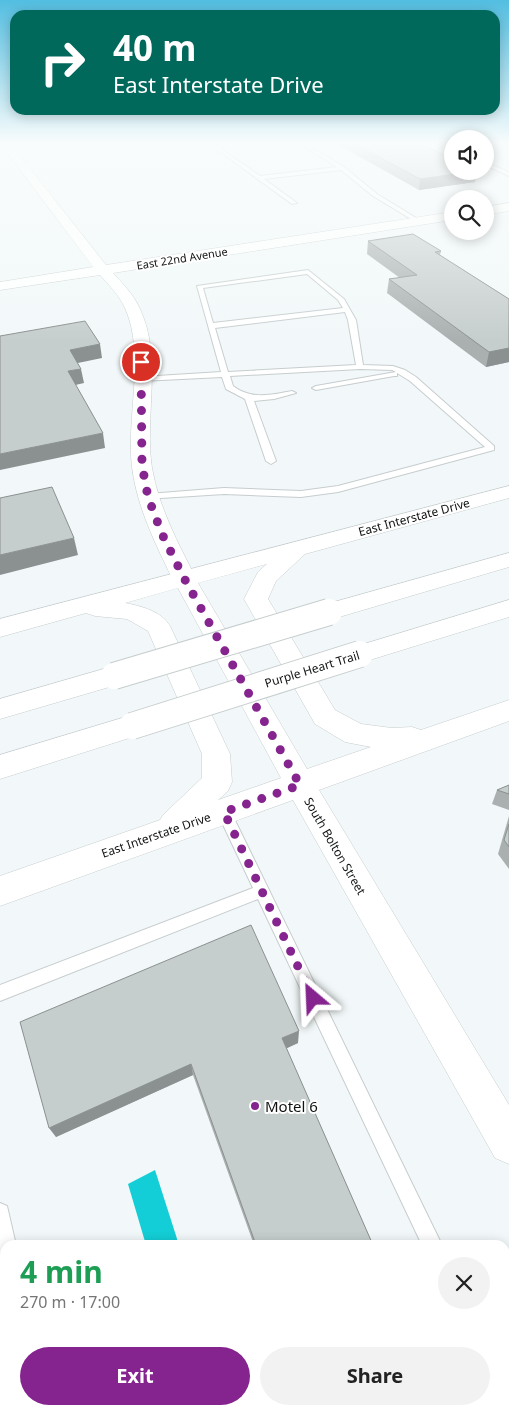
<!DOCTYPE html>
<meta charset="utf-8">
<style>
body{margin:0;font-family:"Noto Sans",sans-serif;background:#f2f2f2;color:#222;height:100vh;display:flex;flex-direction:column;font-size:19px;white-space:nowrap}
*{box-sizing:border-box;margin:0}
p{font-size:16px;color:#767676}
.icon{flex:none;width:28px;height:28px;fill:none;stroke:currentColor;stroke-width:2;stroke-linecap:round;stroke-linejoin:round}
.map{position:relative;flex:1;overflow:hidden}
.sheet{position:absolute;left:0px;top:1240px;width:510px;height:175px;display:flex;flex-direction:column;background:#fff;border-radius:15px 15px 0 0;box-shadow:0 2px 12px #0003}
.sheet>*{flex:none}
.top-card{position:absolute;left:10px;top:10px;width:490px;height:105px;border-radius:15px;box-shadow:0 2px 12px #0003;background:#00695c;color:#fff;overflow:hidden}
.controls{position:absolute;left:444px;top:130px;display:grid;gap:10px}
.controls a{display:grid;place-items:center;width:50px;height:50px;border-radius:50%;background:#fff;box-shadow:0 2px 12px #0003;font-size:25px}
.pin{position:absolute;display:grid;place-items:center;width:42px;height:42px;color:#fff;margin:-21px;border:2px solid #fff;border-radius:50%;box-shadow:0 1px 5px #0007}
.me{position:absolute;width:55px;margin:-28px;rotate:334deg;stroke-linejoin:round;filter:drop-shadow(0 0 4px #0008)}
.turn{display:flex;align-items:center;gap:18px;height:105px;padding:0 20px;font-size:22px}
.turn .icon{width:65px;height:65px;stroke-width:2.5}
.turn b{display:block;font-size:35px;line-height:42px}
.round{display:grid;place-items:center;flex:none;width:52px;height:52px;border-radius:26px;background:#f2f2f2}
.overview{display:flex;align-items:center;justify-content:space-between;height:85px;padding:0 20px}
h1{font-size:30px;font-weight:700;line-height:38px;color:#1e9e55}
.primary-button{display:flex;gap:10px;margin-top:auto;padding:10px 20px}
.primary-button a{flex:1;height:58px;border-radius:30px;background:#85248e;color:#fff;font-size:20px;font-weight:700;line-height:58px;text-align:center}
.primary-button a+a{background:#f2f2f2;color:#222}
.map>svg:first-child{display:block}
.water{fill:#13ced6}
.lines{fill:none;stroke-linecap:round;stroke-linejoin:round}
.service-casing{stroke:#c7cdce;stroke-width:2}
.tertiary-casing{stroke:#c7cdce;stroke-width:1}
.secondary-casing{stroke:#c7cdce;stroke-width:1}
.motorway-casing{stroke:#c7cdce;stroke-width:1}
.service{fill:#fff;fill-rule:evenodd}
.tertiary{fill:#fff;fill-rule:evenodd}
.secondary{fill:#fff;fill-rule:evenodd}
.motorway{fill:#fff;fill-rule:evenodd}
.motorway-bridge-casing{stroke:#c7cdce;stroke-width:28;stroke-linecap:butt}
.motorway-bridge{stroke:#fff;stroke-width:26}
.wall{fill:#aab0b0}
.shaded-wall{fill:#8b9090}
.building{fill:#c6cdcd;stroke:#8b9090}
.route{stroke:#85248e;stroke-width:9;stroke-dasharray:0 16.2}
.poi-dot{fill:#85248e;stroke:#fff;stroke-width:2}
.labels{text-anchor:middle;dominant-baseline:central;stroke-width:4;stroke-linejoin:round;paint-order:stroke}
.far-street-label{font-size:11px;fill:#111313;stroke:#fff}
.street-label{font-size:12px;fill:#111313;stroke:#fff}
.near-poi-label{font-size:15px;fill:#111313;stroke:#fff;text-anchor:start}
</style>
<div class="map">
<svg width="509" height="1415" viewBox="0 0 509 1415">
<rect width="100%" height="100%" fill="#f2f8f9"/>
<polygon class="water" points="155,1170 179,1245 146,1245 128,1184"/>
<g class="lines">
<g class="service-casing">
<g id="service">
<polygon points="208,143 213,143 260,176 337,167 299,143 304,143 344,167 377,194 421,221 416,222 373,196 341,170 264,179 297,203 292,204"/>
<polygon points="440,143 445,143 452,146 452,149"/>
<polygon points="485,162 509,172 509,176 485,165"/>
<path d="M 308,270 L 344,299 L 356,320 L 363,365 L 393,366 L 405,370 L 416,377 L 494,446 L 494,450 L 338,492 L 301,497 L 224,494 L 145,499 L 145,495 L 148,494 L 224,488 L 301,491 L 338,486 L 485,447 L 410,381 L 397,373 L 397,376 L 394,376 L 316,390 L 312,388 L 316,386 L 396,372 L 392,370 L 360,369 L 230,376 L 233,386 C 252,400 270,395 292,391 L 296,393 L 274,399 L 254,401 L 276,461 L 271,464 L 266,461 L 245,399 L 226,389 L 222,377 L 141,381 L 137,379 L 141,377 L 221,372 L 197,286 ZM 307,274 L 338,300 L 343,308 L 213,323 L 203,288 ZM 345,312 L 348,320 L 356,365 L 228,372 L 215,328 Z"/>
<polygon points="224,806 229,808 442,1245 422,1245 258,899 0,1001 0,985 253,888 217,812 219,808"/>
<polygon points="0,1203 7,1206 16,1245 5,1245 5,1255 0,1253"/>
<polygon points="505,1387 509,1389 509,1415 501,1414 499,1410 505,1410"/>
<polygon points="24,1410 46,1410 47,1415 25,1415"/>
</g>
</g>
<g class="tertiary-casing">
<g id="tertiary">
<path d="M 0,143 L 10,143 L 106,265 L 452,212 L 452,220 L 113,273 C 123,284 134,295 140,309 C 163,358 144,417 152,468 C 159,508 178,543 196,578 L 192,583 L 184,586 L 176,583 L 172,578 C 155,543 137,507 132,467 C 126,417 146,355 125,308 C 119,295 109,285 100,275 L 0,290 L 0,282 L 93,267 Z"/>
<polygon points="509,203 509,211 485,215 485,207"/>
</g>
</g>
<g class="secondary-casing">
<path id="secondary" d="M 509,486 L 509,498 L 305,554 L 276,581 L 268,599 L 335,710 L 361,724 L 392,728 L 412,727 L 421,730 L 509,700 L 509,721 L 319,790 L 509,1105 L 509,1164 L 495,1158 L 293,800 L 0,906 L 0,876 L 160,820 L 163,815 L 202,778 L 202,754 L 148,631 L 127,619 L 95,616 L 86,613 L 0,637 L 0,619 ZM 267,564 L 258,572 L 244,599 L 315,724 L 345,742 L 371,747 L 307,769 L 198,583 ZM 178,588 L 281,778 L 218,800 L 228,791 L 232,782 L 230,754 L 170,626 C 161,611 141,606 125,603 Z"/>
</g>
<g class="motorway-casing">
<g id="motorway">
<polygon points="509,553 509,567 329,620 320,618 317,612 320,606"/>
<polygon points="509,600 509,617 360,663 351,660 347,654 351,648"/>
<polygon points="114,666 123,669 127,676 123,683 0,719 0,699"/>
<polygon points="132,715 142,718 146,726 142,734 0,779 0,755"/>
</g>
</g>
<use href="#service" class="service"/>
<use href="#tertiary" class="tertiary"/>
<use href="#secondary" class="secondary"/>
<use href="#motorway" class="motorway"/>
<g class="motorway-bridge-casing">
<g id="motorway-bridge">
<polyline points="114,676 329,612"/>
<polyline points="132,726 360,654"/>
</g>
</g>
<use href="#motorway-bridge" class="motorway-bridge"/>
</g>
<g class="wall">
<polygon points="335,143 419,143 477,171 475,182 419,190"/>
<polygon points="368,241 441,251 440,255 509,299 509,362 486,367 387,293 389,279 400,278 367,254"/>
<polygon points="509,785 509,810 492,804 497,790"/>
<polygon points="509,816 509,869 498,854"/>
<polygon points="20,1022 298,1043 286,1048 373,1245 254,1245 193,1075 56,1137"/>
<polygon points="313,1410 481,1410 483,1415 314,1415"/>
</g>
<g class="shaded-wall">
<polygon points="477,171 475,182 419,190 420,179"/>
<polygon points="100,344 102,358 73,364 70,350"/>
<polygon points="509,348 509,362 486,367 489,352"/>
<polygon points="81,369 84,383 71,386 68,371"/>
<polygon points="103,433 105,448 0,470 0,454"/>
<polygon points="74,538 78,555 0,575 0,555"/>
<polygon points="299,1031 298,1043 281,1051 282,1038"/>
<polygon points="191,1064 193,1075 56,1137 49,1128"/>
</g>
<g class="building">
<polygon points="353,143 419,143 452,159 452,171 477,171 420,179"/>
<polygon points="413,234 441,251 435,252 509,299 509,348 489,352 389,279 417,275 368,241"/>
<polygon points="85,321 100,344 70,350 81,369 68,371 103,433 0,454 0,336"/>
<polygon points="52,487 74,538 0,555 0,498"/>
<polygon points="509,785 509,794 497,790"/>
<polygon points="509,824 509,847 504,840"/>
<polygon points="251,925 299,1031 282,1038 373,1245 256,1245 191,1064 49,1128 20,1022"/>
<polygon points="315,1410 481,1410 483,1415 317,1415"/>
</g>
<linearGradient id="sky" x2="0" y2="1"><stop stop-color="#53bee1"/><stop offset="0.42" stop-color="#f9fcfc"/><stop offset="1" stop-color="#f9fcfc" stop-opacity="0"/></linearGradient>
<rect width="509" height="341" fill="url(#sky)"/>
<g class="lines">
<polyline class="route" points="141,362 142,465 148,497 162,534 184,578 300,785 224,812 313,998"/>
</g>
<circle class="poi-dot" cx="255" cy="1106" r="5"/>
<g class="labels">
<g class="far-street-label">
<text transform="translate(182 258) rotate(-9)">East 22nd Avenue</text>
</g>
<g class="street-label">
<text transform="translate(414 517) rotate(-15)">East Interstate Drive</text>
<text transform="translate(312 669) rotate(-17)">Purple Heart Trail</text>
<text transform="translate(156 835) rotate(-19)">East Interstate Drive</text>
<text transform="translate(335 846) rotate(60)">South Bolton Street</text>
</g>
<g class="near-poi-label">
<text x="265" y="1106">Motel 6</text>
</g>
</g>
</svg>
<div class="controls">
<a><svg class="icon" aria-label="sound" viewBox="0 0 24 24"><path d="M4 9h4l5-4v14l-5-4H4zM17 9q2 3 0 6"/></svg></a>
<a><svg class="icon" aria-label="search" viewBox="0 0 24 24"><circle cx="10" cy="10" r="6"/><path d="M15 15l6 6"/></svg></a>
</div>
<div class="pin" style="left:141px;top:362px;background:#d93025"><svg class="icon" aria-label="arrive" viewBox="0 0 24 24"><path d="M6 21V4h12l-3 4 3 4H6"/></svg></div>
<svg class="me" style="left:313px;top:998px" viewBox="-20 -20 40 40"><path d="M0-17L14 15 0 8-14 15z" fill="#85248e" stroke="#fff" stroke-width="4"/></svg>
<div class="top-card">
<div class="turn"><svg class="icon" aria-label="right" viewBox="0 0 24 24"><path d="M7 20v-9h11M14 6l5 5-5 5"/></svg><div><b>40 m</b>East Interstate Drive</div></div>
</div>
<section class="sheet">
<div class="overview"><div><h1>4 min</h1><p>270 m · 17:00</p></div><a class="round"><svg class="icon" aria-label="close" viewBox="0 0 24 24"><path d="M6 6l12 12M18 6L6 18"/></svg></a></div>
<div class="primary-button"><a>Exit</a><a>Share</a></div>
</section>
</div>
